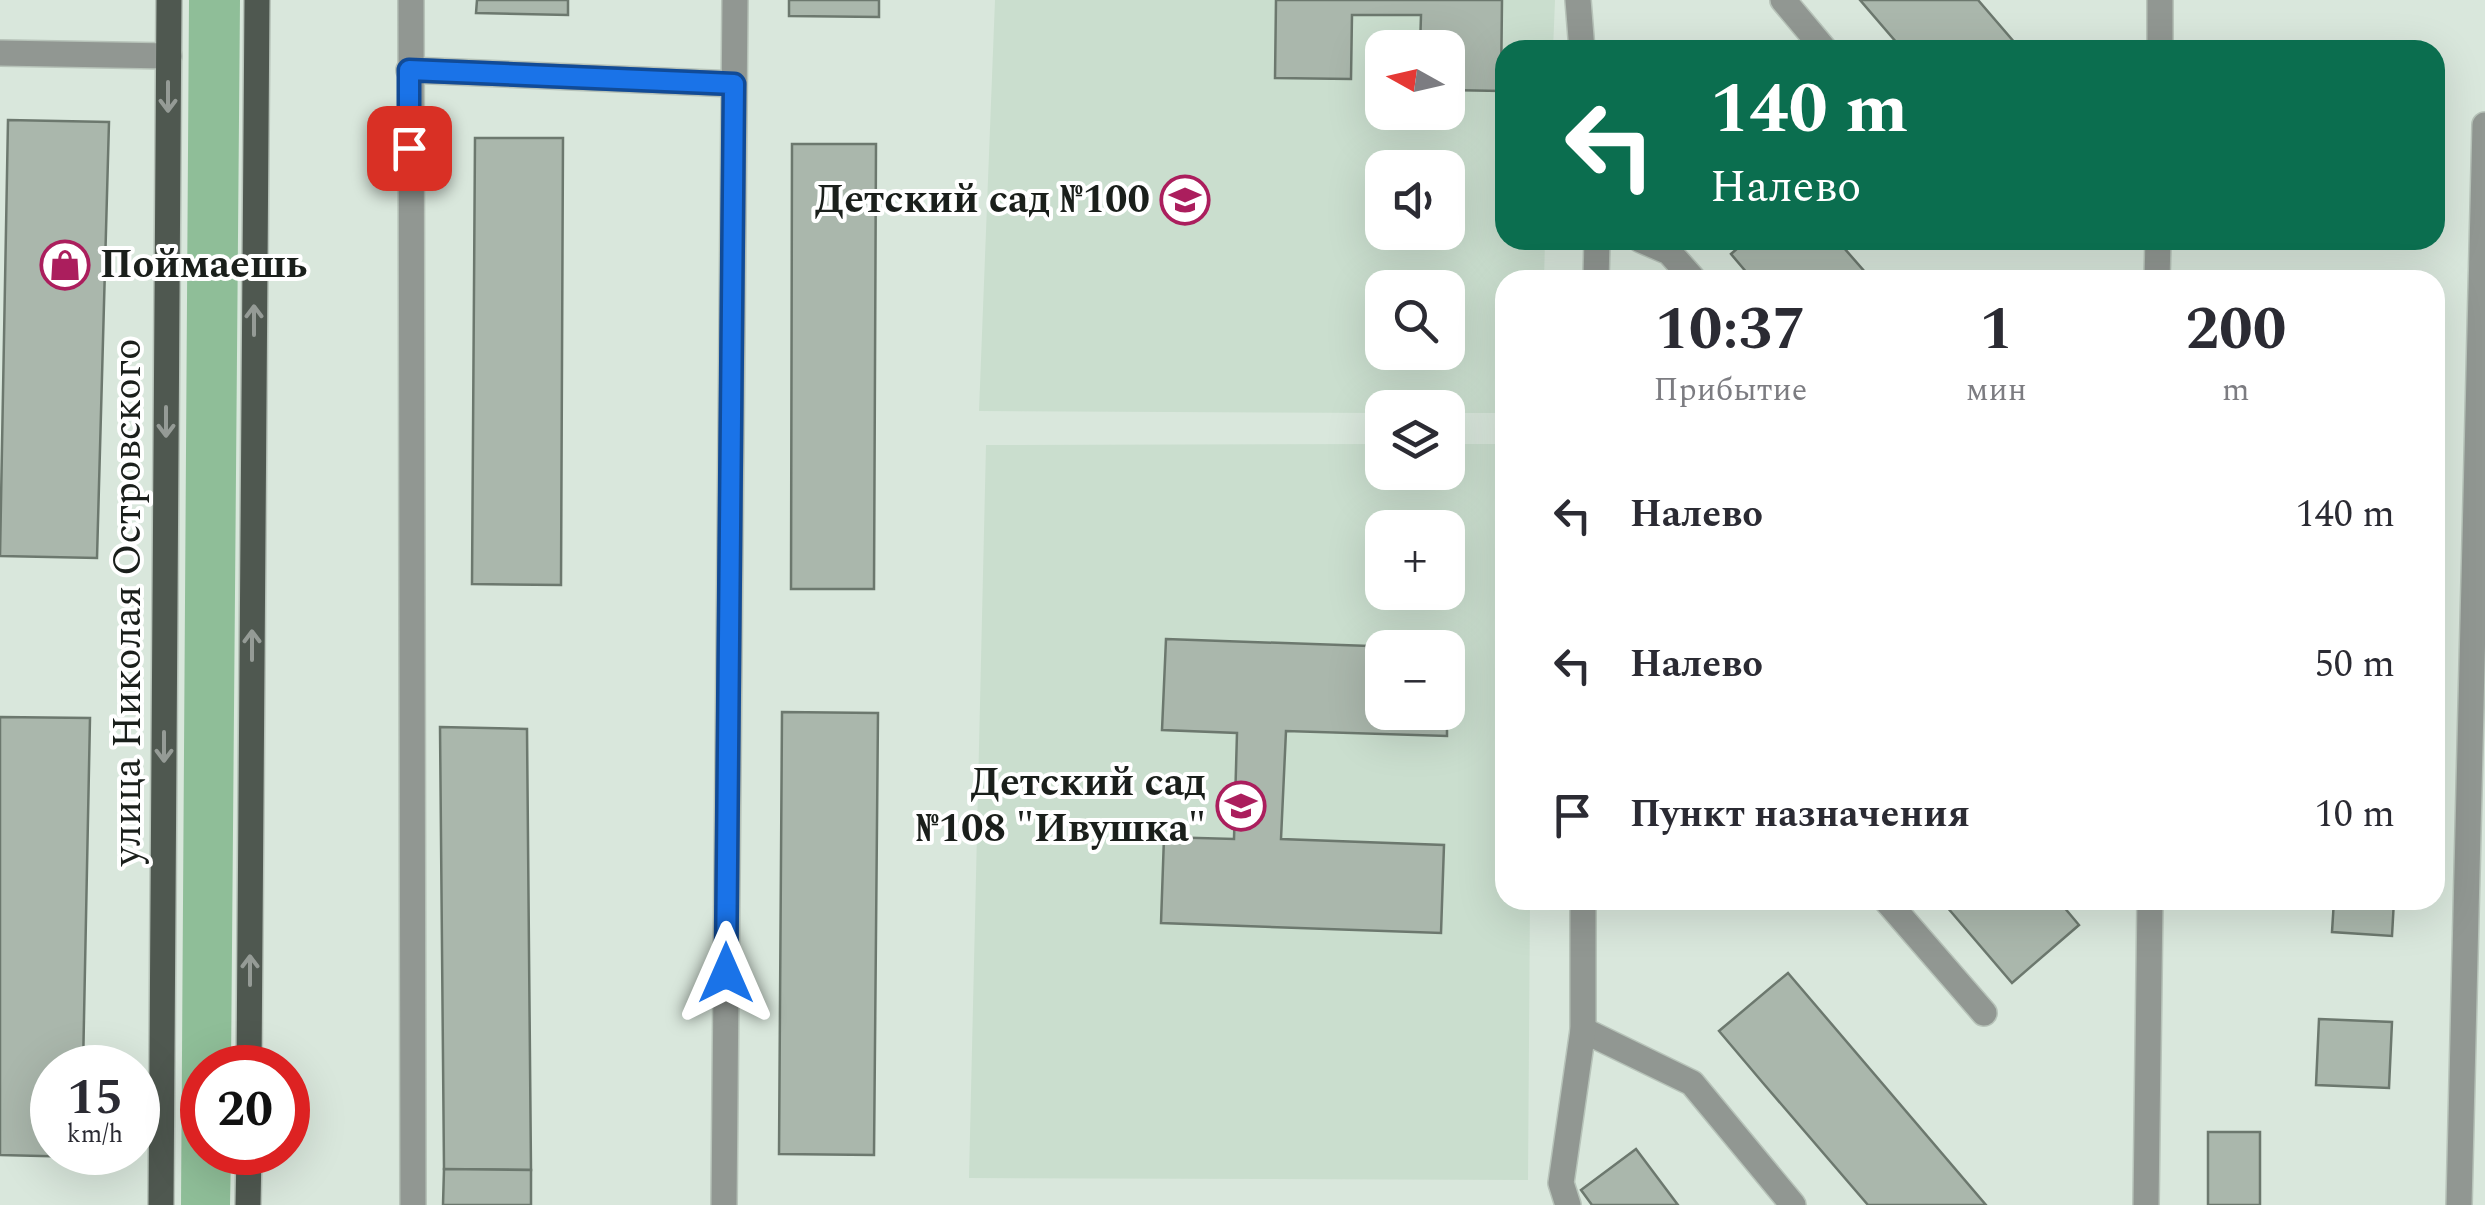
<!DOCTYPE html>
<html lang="ru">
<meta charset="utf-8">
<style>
body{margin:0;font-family:Spectral,serif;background:#f7f7f7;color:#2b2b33;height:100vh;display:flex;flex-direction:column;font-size:38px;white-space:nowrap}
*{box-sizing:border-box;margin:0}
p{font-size:32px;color:#7c7c81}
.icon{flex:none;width:55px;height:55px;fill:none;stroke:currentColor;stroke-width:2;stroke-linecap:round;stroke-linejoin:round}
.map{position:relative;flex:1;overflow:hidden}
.panel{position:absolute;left:1495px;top:270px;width:950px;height:640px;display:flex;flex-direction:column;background:#fff;border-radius:30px;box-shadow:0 10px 40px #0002}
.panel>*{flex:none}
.guide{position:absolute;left:1495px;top:40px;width:950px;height:210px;border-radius:30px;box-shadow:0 10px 40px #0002;background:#0b6e4f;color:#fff;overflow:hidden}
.needle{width:65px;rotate:278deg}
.tools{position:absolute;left:1365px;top:30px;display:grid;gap:20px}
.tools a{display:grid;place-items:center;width:100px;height:100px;border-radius:20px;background:#fff;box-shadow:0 10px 40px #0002;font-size:50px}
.speed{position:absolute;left:30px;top:1045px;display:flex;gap:20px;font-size:50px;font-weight:700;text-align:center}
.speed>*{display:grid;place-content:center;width:130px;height:130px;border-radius:50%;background:#fff;box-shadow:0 10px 40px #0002;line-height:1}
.speed small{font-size:25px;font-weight:400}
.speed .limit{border:15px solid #d22;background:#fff;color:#111}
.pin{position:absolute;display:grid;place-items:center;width:85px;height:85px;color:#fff;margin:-42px;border-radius:20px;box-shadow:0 5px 15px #0006}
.me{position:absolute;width:110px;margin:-55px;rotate:0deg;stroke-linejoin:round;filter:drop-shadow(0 0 8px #0008)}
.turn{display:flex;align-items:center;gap:35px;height:210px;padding:0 50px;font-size:45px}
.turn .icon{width:130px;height:130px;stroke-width:2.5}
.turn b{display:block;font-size:70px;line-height:85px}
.eta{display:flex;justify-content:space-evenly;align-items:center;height:170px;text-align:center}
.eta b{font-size:60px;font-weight:700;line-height:70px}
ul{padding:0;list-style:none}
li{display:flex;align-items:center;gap:30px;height:150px;padding:0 50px}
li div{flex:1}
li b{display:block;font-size:38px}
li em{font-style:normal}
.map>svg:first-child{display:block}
.built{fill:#cadece;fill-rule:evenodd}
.park{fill:#8fbe98}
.building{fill:#aab7ac;stroke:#6c786e;stroke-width:2.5}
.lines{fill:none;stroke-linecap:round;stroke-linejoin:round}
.lane-casing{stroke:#b7c3b9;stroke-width:28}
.street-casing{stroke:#b7c3b9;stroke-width:28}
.primary-casing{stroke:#b7c3b9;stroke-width:28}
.lane{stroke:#919792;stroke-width:25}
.street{stroke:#919792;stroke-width:25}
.primary{stroke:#4f5850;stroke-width:25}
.oneway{stroke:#959b96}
.route-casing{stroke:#114b97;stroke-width:25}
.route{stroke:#1a73e8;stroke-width:18}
.labels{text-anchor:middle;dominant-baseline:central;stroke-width:8;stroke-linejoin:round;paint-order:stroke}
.poi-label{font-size:40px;font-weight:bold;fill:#1a1f1b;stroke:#fff;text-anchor:end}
.street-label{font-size:40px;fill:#1a1f1b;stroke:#fff}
</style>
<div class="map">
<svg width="2485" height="1205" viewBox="0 0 2485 1205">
<rect width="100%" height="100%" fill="#d9e7dc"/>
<g class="built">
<path d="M 995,0 L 1555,0 L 1553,50 L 1505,50 L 1505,240 L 1545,240 L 1544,280 L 1505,280 L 1505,413 L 1448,413 L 1448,408 L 1382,408 L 1382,413 L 979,411 ZM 1382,48 L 1448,48 L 1448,112 L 1382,112 ZM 1382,168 L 1448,168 L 1448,232 L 1382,232 ZM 1382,288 L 1448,288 L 1448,352 L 1382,352 Z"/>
<path d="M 1382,444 L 1382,472 L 1448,472 L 1448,444 L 1505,444 L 1505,900 L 1530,900 L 1528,1180 L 969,1178 L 986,445 ZM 1382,528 L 1448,528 L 1448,592 L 1382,592 ZM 1382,648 L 1448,648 L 1448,712 L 1382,712 Z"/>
</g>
<polygon class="park" points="189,0 240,0 231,1067 202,1068 202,1152 231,1153 230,1205 181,1205"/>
<g class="building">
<polygon points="477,0 568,0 568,15 476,13"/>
<polygon points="789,0 879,0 879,17 789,16"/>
<polygon points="1276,0 1502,0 1501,91 1448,90 1448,48 1420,48 1421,15 1352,15 1351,79 1275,78"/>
<polygon points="1860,0 1978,0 2021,50 1903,50"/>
<polygon points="8,120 109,122 97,558 0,556"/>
<polygon points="475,138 563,138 561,585 472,584"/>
<polygon points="792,144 876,144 874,589 791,589"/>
<polygon points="1747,240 1837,240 1872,280 1753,280 1731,254"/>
<polygon points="1166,639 1427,648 1382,648 1382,712 1447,712 1447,736 1286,731 1281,839 1444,845 1441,933 1161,923 1164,837 1234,839 1237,733 1162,730"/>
<polygon points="782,712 878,713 874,1155 779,1154"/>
<polygon points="0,717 90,718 83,1068 52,1068 52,1152 81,1152 81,1157 0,1155"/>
<polygon points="440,727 527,729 531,1170 444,1169"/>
<polygon points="1941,900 2058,900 2079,925 2012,983"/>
<polygon points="2334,900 2394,900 2392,936 2332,932"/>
<polygon points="1788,973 1986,1205 1868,1205 1763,1083 1719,1031"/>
<polygon points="2319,1019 2392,1022 2389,1088 2316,1085"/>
<rect x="2208" y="1132" width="52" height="73"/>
<polygon points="1636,1149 1678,1205 1592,1205 1581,1190"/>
<polygon points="444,1169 531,1170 531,1205 443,1205"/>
</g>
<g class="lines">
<g class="lane-casing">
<g id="lane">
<polyline points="411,0 413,1205"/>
<polyline points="1578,0 1582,50"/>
<polyline points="1783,0 1825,50"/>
<polyline points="0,53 169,56"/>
<polyline points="409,70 734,84"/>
<polyline points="1641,240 1669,252 1694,280"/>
<polyline points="1596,280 1597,240"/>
<polyline points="1886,900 1984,1013"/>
<polyline points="1583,1030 1692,1083 1793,1205"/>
<polyline points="724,1205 735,0"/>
<polyline points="1568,1205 1561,1183 1583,1030 1583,900"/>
</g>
</g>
<g class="street-casing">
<g id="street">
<polyline points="2160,50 2160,0"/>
<polyline points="2157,280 2158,240"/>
<polyline points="2146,1205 2150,900"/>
<polyline points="2459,1205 2485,125"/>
</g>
</g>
<g class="primary-casing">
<g id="primary">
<polyline points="249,1068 257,0"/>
<polyline points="161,1205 169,0"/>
<polyline points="248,1205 249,1152"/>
</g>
</g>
<use href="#lane" class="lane"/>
<use href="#street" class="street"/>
<use href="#primary" class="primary"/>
</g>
<defs><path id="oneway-shaft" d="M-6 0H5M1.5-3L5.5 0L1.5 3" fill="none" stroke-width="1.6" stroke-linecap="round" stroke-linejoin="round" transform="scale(2.5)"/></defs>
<g class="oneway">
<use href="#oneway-shaft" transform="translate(168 97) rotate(90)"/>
<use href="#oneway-shaft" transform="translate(254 320) rotate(-90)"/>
<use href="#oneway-shaft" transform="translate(166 422) rotate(90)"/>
<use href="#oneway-shaft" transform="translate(252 645) rotate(-90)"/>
<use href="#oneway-shaft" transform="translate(164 747) rotate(90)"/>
<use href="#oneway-shaft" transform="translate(250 970) rotate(-90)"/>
</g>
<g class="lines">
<g class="route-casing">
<polyline id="route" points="409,148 409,70 734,84 726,973"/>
</g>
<use href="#route" class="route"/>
</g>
<defs>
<g id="school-ring" transform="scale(2.5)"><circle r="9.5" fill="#fff" stroke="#ab1e5d" stroke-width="1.5"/><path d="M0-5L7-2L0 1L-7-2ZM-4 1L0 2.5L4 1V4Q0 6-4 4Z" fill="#ab1e5d"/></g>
<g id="shop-ring" transform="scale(2.5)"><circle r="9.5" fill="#fff" stroke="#ab1e5d" stroke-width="1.5"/><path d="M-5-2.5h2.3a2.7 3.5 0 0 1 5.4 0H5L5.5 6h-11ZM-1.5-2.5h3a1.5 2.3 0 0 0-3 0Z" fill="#ab1e5d"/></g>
</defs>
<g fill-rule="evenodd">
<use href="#school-ring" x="1185" y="200"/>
<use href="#shop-ring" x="65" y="265"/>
<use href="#school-ring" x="1241" y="806"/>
</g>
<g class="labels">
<g class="poi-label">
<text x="1150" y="200">Детский сад №100</text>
<text x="100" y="265" text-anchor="start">Поймаешь</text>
<text x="1206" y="783">Детский сад<tspan x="1206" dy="46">№108 "Ивушка"</tspan></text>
</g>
<g class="street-label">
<text transform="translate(128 602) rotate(-90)">улица Николая Островского</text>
</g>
</g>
</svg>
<div class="tools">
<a><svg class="needle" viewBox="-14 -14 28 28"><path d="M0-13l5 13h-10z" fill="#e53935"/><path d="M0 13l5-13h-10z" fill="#7c7c81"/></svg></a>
<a><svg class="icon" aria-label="sound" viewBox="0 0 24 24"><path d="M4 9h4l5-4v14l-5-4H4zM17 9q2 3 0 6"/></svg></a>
<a><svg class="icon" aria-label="search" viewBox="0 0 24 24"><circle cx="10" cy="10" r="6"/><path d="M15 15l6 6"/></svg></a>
<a><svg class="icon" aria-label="layers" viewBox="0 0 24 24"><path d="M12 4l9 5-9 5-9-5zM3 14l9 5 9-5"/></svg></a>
<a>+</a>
<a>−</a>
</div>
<div class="speed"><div>15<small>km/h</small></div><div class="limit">20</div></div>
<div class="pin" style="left:409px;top:148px;background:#d93025"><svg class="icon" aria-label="arrive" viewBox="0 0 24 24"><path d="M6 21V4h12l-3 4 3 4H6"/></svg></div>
<svg class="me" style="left:726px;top:973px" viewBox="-20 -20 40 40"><path d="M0-17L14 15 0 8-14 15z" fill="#1a73e8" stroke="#fff" stroke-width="4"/></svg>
<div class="guide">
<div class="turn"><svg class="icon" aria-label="left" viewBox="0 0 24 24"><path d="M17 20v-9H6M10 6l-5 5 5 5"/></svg><div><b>140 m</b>Налево</div></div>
</div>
<section class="panel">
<div class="eta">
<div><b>10:37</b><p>Прибытие</p></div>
<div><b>1</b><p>мин</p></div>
<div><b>200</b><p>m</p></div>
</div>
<ul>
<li><svg class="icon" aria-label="left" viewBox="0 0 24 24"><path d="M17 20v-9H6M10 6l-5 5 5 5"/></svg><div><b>Налево</b></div><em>140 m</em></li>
<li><svg class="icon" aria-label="left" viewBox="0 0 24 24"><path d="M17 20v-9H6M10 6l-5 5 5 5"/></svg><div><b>Налево</b></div><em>50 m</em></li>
<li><svg class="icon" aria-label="arrive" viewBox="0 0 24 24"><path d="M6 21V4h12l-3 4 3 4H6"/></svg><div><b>Пункт назначения</b></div><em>10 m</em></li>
</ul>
</section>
</div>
